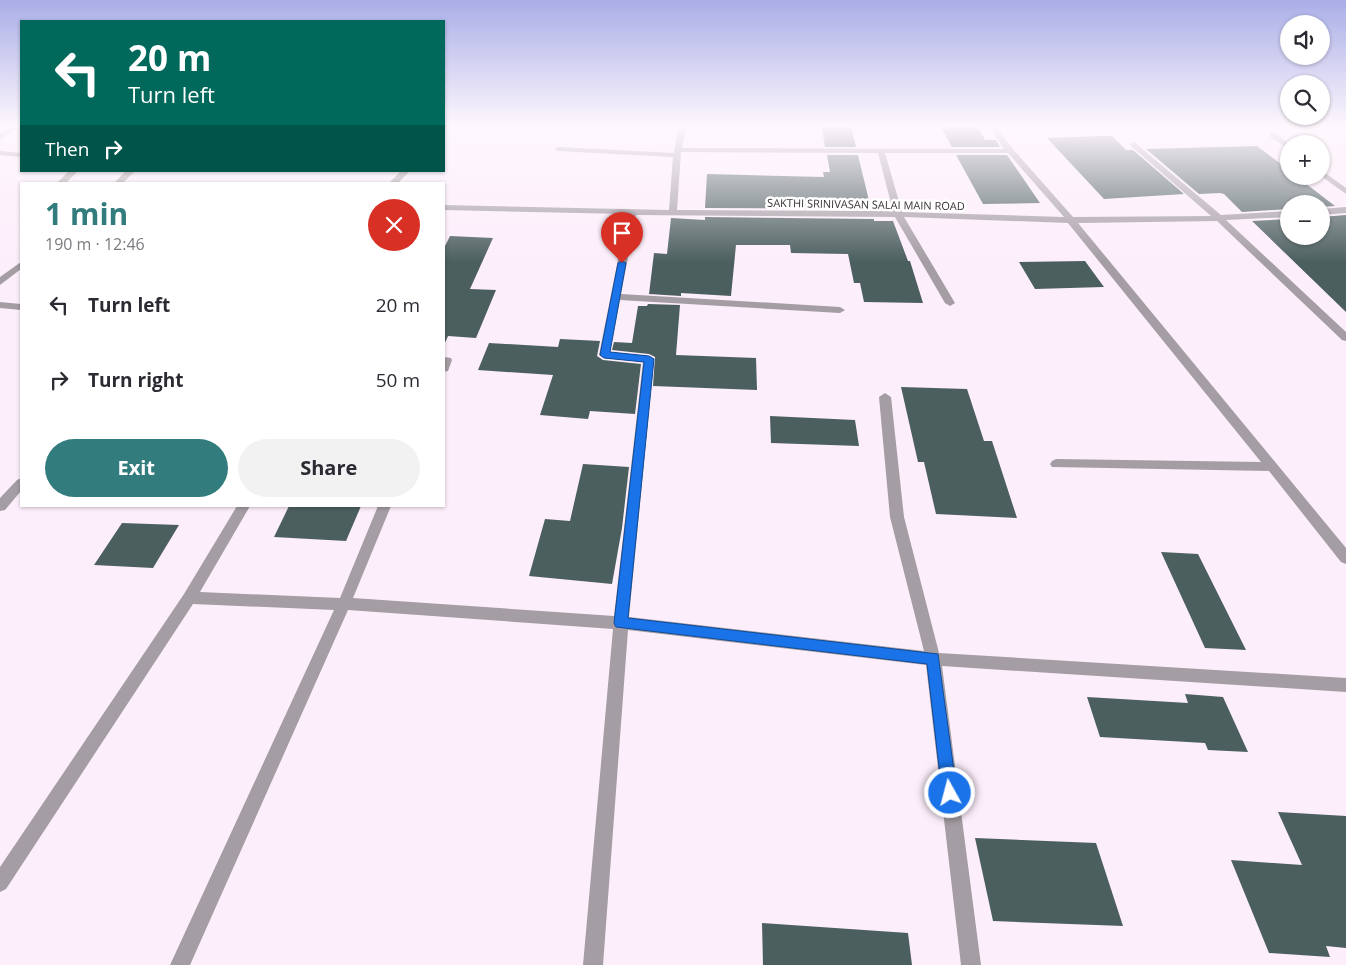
<!DOCTYPE html>
<meta charset="utf-8">
<style>
body{margin:0;font-family:"Open Sans",sans-serif;background:#f2f2f3;color:#2b2b33;height:100vh;display:flex;flex-direction:column;font-size:19px;white-space:nowrap}
*{box-sizing:border-box;margin:0}
p{font-size:16px;color:#7c7c81}
.icon{flex:none;width:28px;height:28px;fill:none;stroke:currentColor;stroke-width:2;stroke-linecap:round;stroke-linejoin:round}
.map{position:relative;flex:1;overflow:hidden}
.panel{position:absolute;left:20px;top:182px;width:425px;height:325px;display:flex;flex-direction:column;background:#fff;border-radius:0px;box-shadow:0 1px 4px #0004}
.panel>*{flex:none}
.banner{position:absolute;left:20px;top:20px;width:425px;height:152px;border-radius:0px;box-shadow:0 1px 4px #0004;background:#00695c;color:#fff;overflow:hidden}
.buttons{position:absolute;left:1280px;top:15px;display:grid;gap:10px}
.buttons a{display:grid;place-items:center;width:50px;height:50px;border-radius:50%;background:#fff;box-shadow:0 1px 4px #0004;font-size:25px}
.pin{position:absolute;display:grid;place-items:center;width:42px;height:42px;color:#fff;margin:-51px -21px;border-radius:50% 50% 50% 0;rotate:-45deg;box-shadow:0 0 5px #0007}
.pin .icon{rotate:45deg}
.me{position:absolute;width:55px;margin:-28px;rotate:353deg;stroke-linejoin:round;filter:drop-shadow(0 0 4px #0008)}
.turn{display:flex;align-items:center;gap:18px;height:105px;padding:0 25px;font-size:22px}
.turn .icon{width:65px;height:65px;stroke-width:2.5}
.turn b{display:block;font-size:35px;line-height:42px}
.then{display:flex;align-items:center;height:48px;padding:0 25px;background:#0003;gap:10px;font-size:19px}
.round{display:grid;place-items:center;flex:none;width:52px;height:52px;border-radius:26px;background:#f2f2f3}
.head{display:flex;align-items:center;justify-content:space-between;height:85px;padding:0 25px}
h1{font-size:30px;font-weight:700;line-height:38px;color:#337c7d}
.cta{display:flex;gap:10px;margin-top:auto;padding:10px 25px}
.cta a{flex:1;height:58px;border-radius:30px;background:#337c7d;color:#fff;font-size:20px;font-weight:700;line-height:58px;text-align:center}
.cta a+a{background:#f2f2f3;color:#2b2b33}
ul{padding:0;list-style:none}
li{display:flex;align-items:center;gap:15px;height:75px;padding:0 25px}
li div{flex:1}
li b{display:block;font-size:19px}
li em{font-style:normal}
.map>svg:first-child{display:block}
.building{fill:#4c5f5f}
.lines{fill:none;stroke-linecap:round;stroke-linejoin:round}
.minor{fill:#a49da3;fill-rule:evenodd}
.route{fill:#1a73e8;stroke:#114b97}
.labels{text-anchor:middle;dominant-baseline:central;stroke-width:5;stroke-linejoin:round;paint-order:stroke}
.far-street-label{font-size:11px;fill:#383237;stroke:#fff}
</style>
<div class="map">
<svg width="1346" height="965" viewBox="0 0 1346 965">
<rect width="100%" height="100%" fill="#fdeefb"/>
<g class="building">
<polygon points="822,127 851,127 856,147 825,147"/>
<polygon points="941,127 978,127 985,140 996,140 1000,147 952,147"/>
<polygon points="1102,136 1112,136 1126,150 1133,150 1184,194 1104,199 1047,138"/>
<polygon points="1257,146 1289,170 1289,176 1296,176 1335,206 1321,207 1321,204 1289,204 1289,209 1242,212 1224,194 1220,193 1199,194 1146,149"/>
<polygon points="827,155 858,155 871,209 705,208 707,174 824,177 823,172 830,172"/>
<polygon points="956,155 1007,155 1040,203 983,204"/>
<polygon points="1346,215 1346,312 1252,221 1289,219 1289,236 1321,236 1321,217"/>
<polygon points="705,217 874,219 874,221 893,221 908,261 910,261 923,303 864,302 860,283 854,283 848,254 791,253 790,245 736,245 731,296 681,293 681,296 649,294 654,253 667,254 671,218 705,220"/>
<polygon points="450,236 493,238 470,289 496,290 476,338 448,336 444,345 444,248"/>
<polygon points="1085,261 1104,287 1035,289 1019,262"/>
<polygon points="648,304 680,305 676,355 756,358 757,390 653,386 655,357 649,354 612,350 614,342 632,343 638,306 647,306"/>
<polygon points="560,339 600,341 597,356 603,360 641,364 635,414 590,411 588,419 540,415 553,375 478,370 489,343 558,347"/>
<polygon points="901,387 967,389 984,441 992,441 1017,518 936,514 924,462 918,462"/>
<polygon points="770,416 855,420 859,446 771,443"/>
<polygon points="583,464 629,467 622,528 612,584 529,576 545,519 570,521"/>
<polygon points="289,506 361,506 346,541 274,537"/>
<polygon points="122,523 179,525 153,568 94,565"/>
<polygon points="1161,552 1198,554 1246,650 1205,648"/>
<polygon points="1185,694 1223,697 1248,752 1208,750 1205,743 1100,737 1087,697 1188,703"/>
<polygon points="1278,812 1346,816 1346,948 1326,946 1330,957 1269,953 1231,860 1302,865"/>
<polygon points="975,838 1096,843 1123,926 993,921"/>
<polygon points="762,923 908,933 912,965 763,965"/>
</g>
<g class="lines">
<g class="minor">
<polygon points="10,127 18,127 0,140 0,134"/>
<path d="M 678,127 L 686,127 L 682,148 L 1004,149 L 989,127 L 996,127 L 1013,149 L 1073,217 L 1211,216 L 1131,146 L 1130,144 L 1134,142 L 1221,215 L 1289,211 L 1289,217 L 1226,220 L 1346,332 L 1346,341 L 1342,340 L 1217,221 L 1078,223 L 1346,548 L 1346,564 L 1341,562 L 1269,471 L 1052,467 L 1050,464 L 1052,461 L 1056,459 L 1261,462 L 1068,223 L 904,217 L 955,303 L 950,306 L 945,303 L 895,217 L 636,215 L 621,294 L 840,307 L 845,310 L 840,313 L 620,300 L 610,352 L 649,356 L 654,359 L 629,617 L 924,651 L 890,517 L 879,397 L 885,393 L 891,397 L 904,517 L 939,653 L 1346,678 L 1346,692 L 942,666 L 981,965 L 961,965 L 926,665 L 628,630 L 603,965 L 583,965 L 613,629 L 348,610 L 190,965 L 170,965 L 334,610 L 193,604 L 6,889 L 0,892 L 0,867 L 184,594 L 237,506 L 250,506 L 200,592 L 340,598 L 378,506 L 391,506 L 353,598 L 614,616 L 643,362 L 604,358 L 599,355 L 627,214 L 444,210 L 444,205 L 669,210 L 673,157 L 558,151 L 554,149 L 558,147 L 674,153 ZM 681,152 L 878,153 L 893,211 L 677,210 ZM 885,153 L 1008,153 L 1064,217 L 902,212 Z"/>
<polygon points="1270,133 1276,133 1289,144 1289,149 1270,137"/>
<polygon points="0,151 21,153 21,157 0,155"/>
<polygon points="1321,170 1346,188 1346,194 1321,176"/>
<polygon points="69,171 78,171 65,184 56,184"/>
<polygon points="126,171 135,171 122,184 113,184"/>
<polygon points="401,171 410,171 397,184 388,184"/>
<polygon points="1346,207 1346,213 1321,215 1321,209"/>
<polygon points="21,262 21,269 0,285 0,277"/>
<polygon points="0,302 21,304 21,310 0,308"/>
<polygon points="444,357 451,358 452,360 448,371 444,372"/>
<polygon points="21,478 21,491 5,510 0,511 0,498 17,480"/>
</g>
</g>
<linearGradient id="sky" x2="0" y2="1"><stop stop-color="#a9aee7"/><stop offset="0.48" stop-color="#fef7fd"/><stop offset="1" stop-color="#fef7fd" stop-opacity="0"/></linearGradient>
<rect width="1346" height="262" fill="url(#sky)"/>
<polygon class="route" points="622,261 626,263 610,352 649,356 654,359 628,618 938,654 957,793 955,798 950,800 944,798 942,793 927,664 616,627 614,623 644,362 604,358 600,355 618,263"/>
<g class="labels">
<g class="far-street-label">
<text transform="translate(866 204) rotate(1)">SAKTHI SRINIVASAN SALAI MAIN ROAD</text>
</g>
</g>
</svg>
<div class="buttons">
<a><svg class="icon" aria-label="sound" viewBox="0 0 24 24"><path d="M4 9h4l5-4v14l-5-4H4zM17 9q2 3 0 6"/></svg></a>
<a><svg class="icon" aria-label="search" viewBox="0 0 24 24"><circle cx="10" cy="10" r="6"/><path d="M15 15l6 6"/></svg></a>
<a>+</a>
<a>−</a>
</div>
<div class="pin" style="left:622px;top:263px;background:#d93025"><svg class="icon" aria-label="arrive" viewBox="0 0 24 24"><path d="M6 21V4h12l-3 4 3 4H6"/></svg></div>
<svg class="me" style="left:950px;top:793px" viewBox="-20 -20 40 40"><circle r="17" fill="#1a73e8" stroke="#fff" stroke-width="3"/><path d="M0-11L8 9 0 5-8 9z" fill="#fff"/></svg>
<div class="banner">
<div class="turn"><svg class="icon" aria-label="left" viewBox="0 0 24 24"><path d="M17 20v-9H6M10 6l-5 5 5 5"/></svg><div><b>20 m</b>Turn left</div></div>
<div class="then">Then<svg class="icon" aria-label="right" viewBox="0 0 24 24"><path d="M7 20v-9h11M14 6l5 5-5 5"/></svg></div>
</div>
<section class="panel">
<div class="head"><div><h1>1 min</h1><p>190 m · 12:46</p></div><a class="round" style="background:#d93025;color:#fff"><svg class="icon" aria-label="close" viewBox="0 0 24 24"><path d="M6 6l12 12M18 6L6 18"/></svg></a></div>
<ul>
<li><svg class="icon" aria-label="left" viewBox="0 0 24 24"><path d="M17 20v-9H6M10 6l-5 5 5 5"/></svg><div><b>Turn left</b></div><em>20 m</em></li>
<li><svg class="icon" aria-label="right" viewBox="0 0 24 24"><path d="M7 20v-9h11M14 6l5 5-5 5"/></svg><div><b>Turn right</b></div><em>50 m</em></li>
</ul>
<div class="cta"><a>Exit</a><a>Share</a></div>
</section>
</div>
